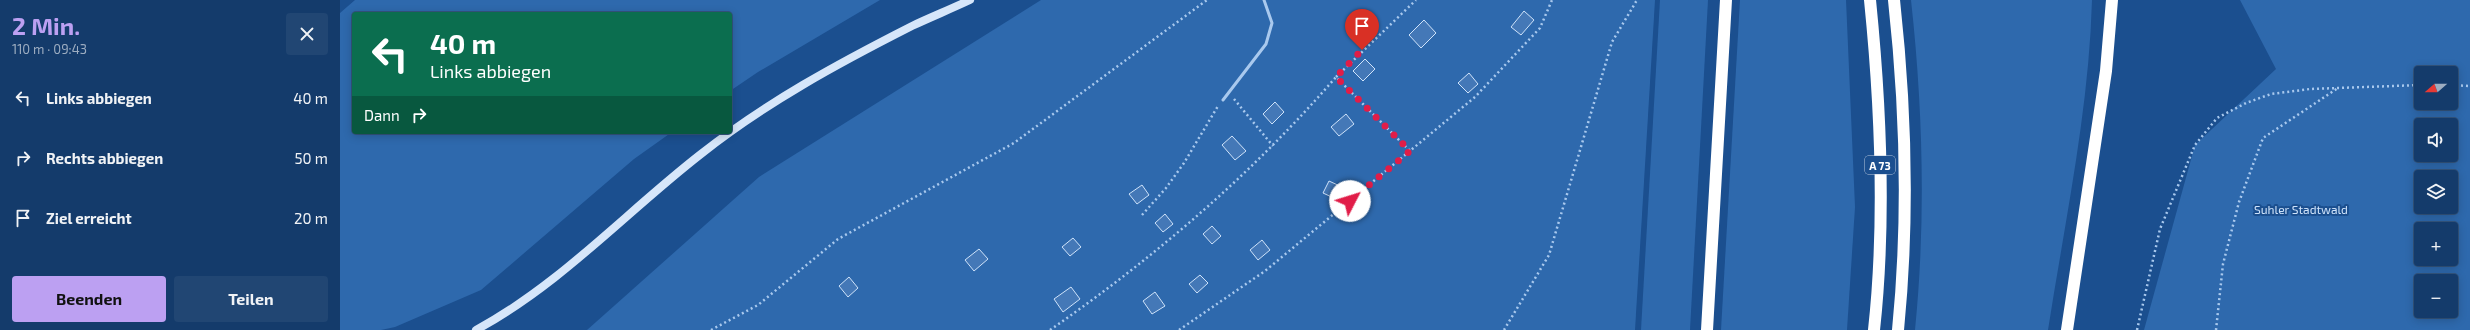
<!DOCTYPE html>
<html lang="de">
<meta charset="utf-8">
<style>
body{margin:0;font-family:"Exo 2",sans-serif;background:#214673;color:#f1f3f6;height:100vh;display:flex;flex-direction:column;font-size:15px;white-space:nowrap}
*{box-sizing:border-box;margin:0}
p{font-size:13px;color:#9dadc1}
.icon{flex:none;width:22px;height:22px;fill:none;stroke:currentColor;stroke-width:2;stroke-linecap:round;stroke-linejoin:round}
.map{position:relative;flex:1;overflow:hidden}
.sheet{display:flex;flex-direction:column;background:#143b6b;width:340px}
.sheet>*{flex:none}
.hud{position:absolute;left:12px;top:12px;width:380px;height:122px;border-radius:4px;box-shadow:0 2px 10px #0003,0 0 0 1px #33557e;background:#0b6e4f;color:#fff;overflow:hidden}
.needle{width:26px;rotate:250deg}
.tools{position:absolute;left:2074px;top:66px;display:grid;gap:8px}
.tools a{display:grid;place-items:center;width:44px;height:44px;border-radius:4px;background:#143b6b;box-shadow:0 2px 10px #0003,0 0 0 1px #33557e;font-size:20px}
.pin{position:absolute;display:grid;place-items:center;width:34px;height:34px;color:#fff;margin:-41px -17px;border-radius:50% 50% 50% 0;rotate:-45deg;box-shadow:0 0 4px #0007}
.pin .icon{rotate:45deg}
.me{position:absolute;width:44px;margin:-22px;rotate:50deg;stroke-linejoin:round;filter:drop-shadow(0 0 3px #0008)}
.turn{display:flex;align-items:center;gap:14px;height:84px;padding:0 12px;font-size:18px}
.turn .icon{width:52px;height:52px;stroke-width:2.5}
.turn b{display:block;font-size:28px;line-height:34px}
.then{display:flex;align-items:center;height:38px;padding:0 12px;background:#0003;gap:8px;font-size:15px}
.round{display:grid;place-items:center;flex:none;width:42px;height:42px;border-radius:4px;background:#214673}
.head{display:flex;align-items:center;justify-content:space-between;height:68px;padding:0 12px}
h1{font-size:24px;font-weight:700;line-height:30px;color:#bca0f2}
.primary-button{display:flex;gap:8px;margin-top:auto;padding:8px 12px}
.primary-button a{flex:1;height:46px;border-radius:4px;background:#bca0f2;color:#111;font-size:16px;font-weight:700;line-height:46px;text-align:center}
.primary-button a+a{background:#214673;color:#f1f3f6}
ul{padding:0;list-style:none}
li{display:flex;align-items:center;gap:12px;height:60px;padding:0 12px}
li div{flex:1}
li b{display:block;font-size:15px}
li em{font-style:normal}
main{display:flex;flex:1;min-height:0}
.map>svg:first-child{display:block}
.green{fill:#2e69ad;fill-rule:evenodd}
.building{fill:#4478b7;stroke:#cfe3fa}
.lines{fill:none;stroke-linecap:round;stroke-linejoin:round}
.path{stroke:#a9c9ee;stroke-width:2.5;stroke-dasharray:2 3;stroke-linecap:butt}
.lane{stroke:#a9c9ee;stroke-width:3}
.secondary{stroke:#d6e6fa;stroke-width:8}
.highway{stroke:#fff;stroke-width:12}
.route{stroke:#e11d48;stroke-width:7;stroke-dasharray:0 12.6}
.labels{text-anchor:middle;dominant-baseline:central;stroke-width:4;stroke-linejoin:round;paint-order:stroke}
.shield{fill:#1b4f8f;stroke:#bbcadd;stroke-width:1}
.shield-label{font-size:11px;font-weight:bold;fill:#fff}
.park-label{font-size:12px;fill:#cfe3fa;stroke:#1b4f8f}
</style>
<main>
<section class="sheet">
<div class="head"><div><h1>2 Min.</h1><p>110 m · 09:43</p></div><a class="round"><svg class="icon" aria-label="close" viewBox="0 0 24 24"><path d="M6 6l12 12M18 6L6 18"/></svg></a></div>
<ul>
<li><svg class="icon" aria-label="left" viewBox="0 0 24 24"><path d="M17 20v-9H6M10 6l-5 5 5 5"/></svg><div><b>Links abbiegen</b></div><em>40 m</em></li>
<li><svg class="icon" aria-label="right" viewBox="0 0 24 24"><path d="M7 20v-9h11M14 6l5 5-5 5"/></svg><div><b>Rechts abbiegen</b></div><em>50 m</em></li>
<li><svg class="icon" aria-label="arrive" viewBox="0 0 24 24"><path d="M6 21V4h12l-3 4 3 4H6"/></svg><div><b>Ziel erreicht</b></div><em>20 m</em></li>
</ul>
<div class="primary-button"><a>Beenden</a><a>Teilen</a></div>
</section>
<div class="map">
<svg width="2130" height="330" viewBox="0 0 2130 330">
<rect width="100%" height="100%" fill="#1b4f8f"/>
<g class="green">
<polygon points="15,0 540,0 418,72 390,91 390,14 14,14 14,132 332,132 294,159 141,290 55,327 41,330 0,330 0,13"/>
<polygon points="701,0 1315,0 1295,330 247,330 419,177"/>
<polygon points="1320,0 1368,0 1350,330 1301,330"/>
<polygon points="1400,0 1506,0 1515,207 1507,330 1381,330"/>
<path d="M 1571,0 L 1752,0 C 1749,110 1725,221 1708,330 L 1575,330 C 1586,220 1583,109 1571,0 Z"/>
<path d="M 1900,0 L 2130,0 L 2130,330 L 1804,330 L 1855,145 L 1936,69 ZM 2081,73 L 2111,73 L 2111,103 L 2081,103 ZM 2081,125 L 2111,125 L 2111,155 L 2081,155 ZM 2081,177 L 2111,177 L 2111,207 L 2081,207 ZM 2081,229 L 2111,229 L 2111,259 L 2081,259 ZM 2081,281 L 2111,281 L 2111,311 L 2081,311 Z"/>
</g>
<g class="building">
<polygon points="1184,11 1194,20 1181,35 1171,27"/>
<polygon points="1084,20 1096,33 1081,48 1069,35"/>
<polygon points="1025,59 1035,69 1023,81 1013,71"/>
<polygon points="1129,73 1138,84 1128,93 1118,83"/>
<polygon points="935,102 944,112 932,124 923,114"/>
<polygon points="1006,114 1014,124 999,136 991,127"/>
<polygon points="892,136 906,151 895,160 882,145"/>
<polygon points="989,181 1002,187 996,199 983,193"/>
<polygon points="802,185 809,195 797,204 789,194"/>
<polygon points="825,214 833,224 823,232 815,223"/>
<polygon points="872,226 881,236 872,244 863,234"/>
<polygon points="733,238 741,247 730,256 722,247"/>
<polygon points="922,240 930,250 918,260 910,250"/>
<polygon points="639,249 648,259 634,271 625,260"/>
<polygon points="860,275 868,283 857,293 849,284"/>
<polygon points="509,277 518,288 508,297 499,286"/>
<polygon points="731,287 740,299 723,312 714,299"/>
<polygon points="815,292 825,306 812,314 803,301"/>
</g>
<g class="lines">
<g class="path">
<polyline points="996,77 1076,0"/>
<polyline points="2111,85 2130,86"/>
<polyline points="894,99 933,146"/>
<polyline points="802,215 826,188 844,163 878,106"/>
<polyline points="371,330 418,305 498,239 674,143 867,0"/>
<path d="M 710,330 C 815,257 912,174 996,77 L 1070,151"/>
<polyline points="839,330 925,271 1135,97 1200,28 1212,0"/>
<polyline points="1164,330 1209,255 1272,42 1297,0"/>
<polyline points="1797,330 1820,229 1855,145 1877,118 1906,103 1931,94 1970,89 2081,85"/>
<polyline points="1876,330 1883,264 1899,202 1923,138 1998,88"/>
</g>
<polyline class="lane" points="883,100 926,44 932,23 924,0"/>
<path class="secondary" d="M 136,330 C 221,284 285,213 361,154 C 425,103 499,63 572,26 C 591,17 611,9 630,0"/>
<g class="highway">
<path d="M 1530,0 C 1541,109 1546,221 1534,330"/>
<path d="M 1554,0 C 1566,109 1569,220 1558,330"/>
<polyline points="1367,330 1386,0"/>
<polyline points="1727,330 1766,71 1772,0"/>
</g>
</g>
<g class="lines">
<polyline class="route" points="1010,201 1070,151 996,77 1022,50"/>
</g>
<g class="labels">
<rect class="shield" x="1525" y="156" width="30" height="18" rx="3"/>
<g class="shield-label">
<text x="1540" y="165">A 73</text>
</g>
<g class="park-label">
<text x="1961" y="209">Suhler Stadtwald</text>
</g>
</g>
</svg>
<div class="tools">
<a><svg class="needle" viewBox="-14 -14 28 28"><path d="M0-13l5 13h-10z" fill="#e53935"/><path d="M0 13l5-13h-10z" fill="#9dadc1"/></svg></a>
<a><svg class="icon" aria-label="sound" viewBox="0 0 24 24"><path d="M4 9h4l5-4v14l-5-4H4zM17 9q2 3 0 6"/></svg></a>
<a><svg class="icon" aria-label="layers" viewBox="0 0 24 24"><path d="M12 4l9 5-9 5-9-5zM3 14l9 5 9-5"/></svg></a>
<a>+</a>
<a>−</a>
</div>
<div class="pin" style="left:1022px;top:50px;background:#d93025"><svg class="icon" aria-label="arrive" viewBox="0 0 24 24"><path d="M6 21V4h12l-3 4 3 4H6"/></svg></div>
<svg class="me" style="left:1010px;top:201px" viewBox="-20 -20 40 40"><circle r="19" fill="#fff"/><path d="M0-13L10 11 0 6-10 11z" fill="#e11d48"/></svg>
<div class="hud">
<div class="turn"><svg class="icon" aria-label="left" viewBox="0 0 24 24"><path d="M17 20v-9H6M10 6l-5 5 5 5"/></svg><div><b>40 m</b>Links abbiegen</div></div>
<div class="then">Dann<svg class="icon" aria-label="right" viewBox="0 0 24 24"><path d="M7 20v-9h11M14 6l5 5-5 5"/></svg></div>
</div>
</div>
</main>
